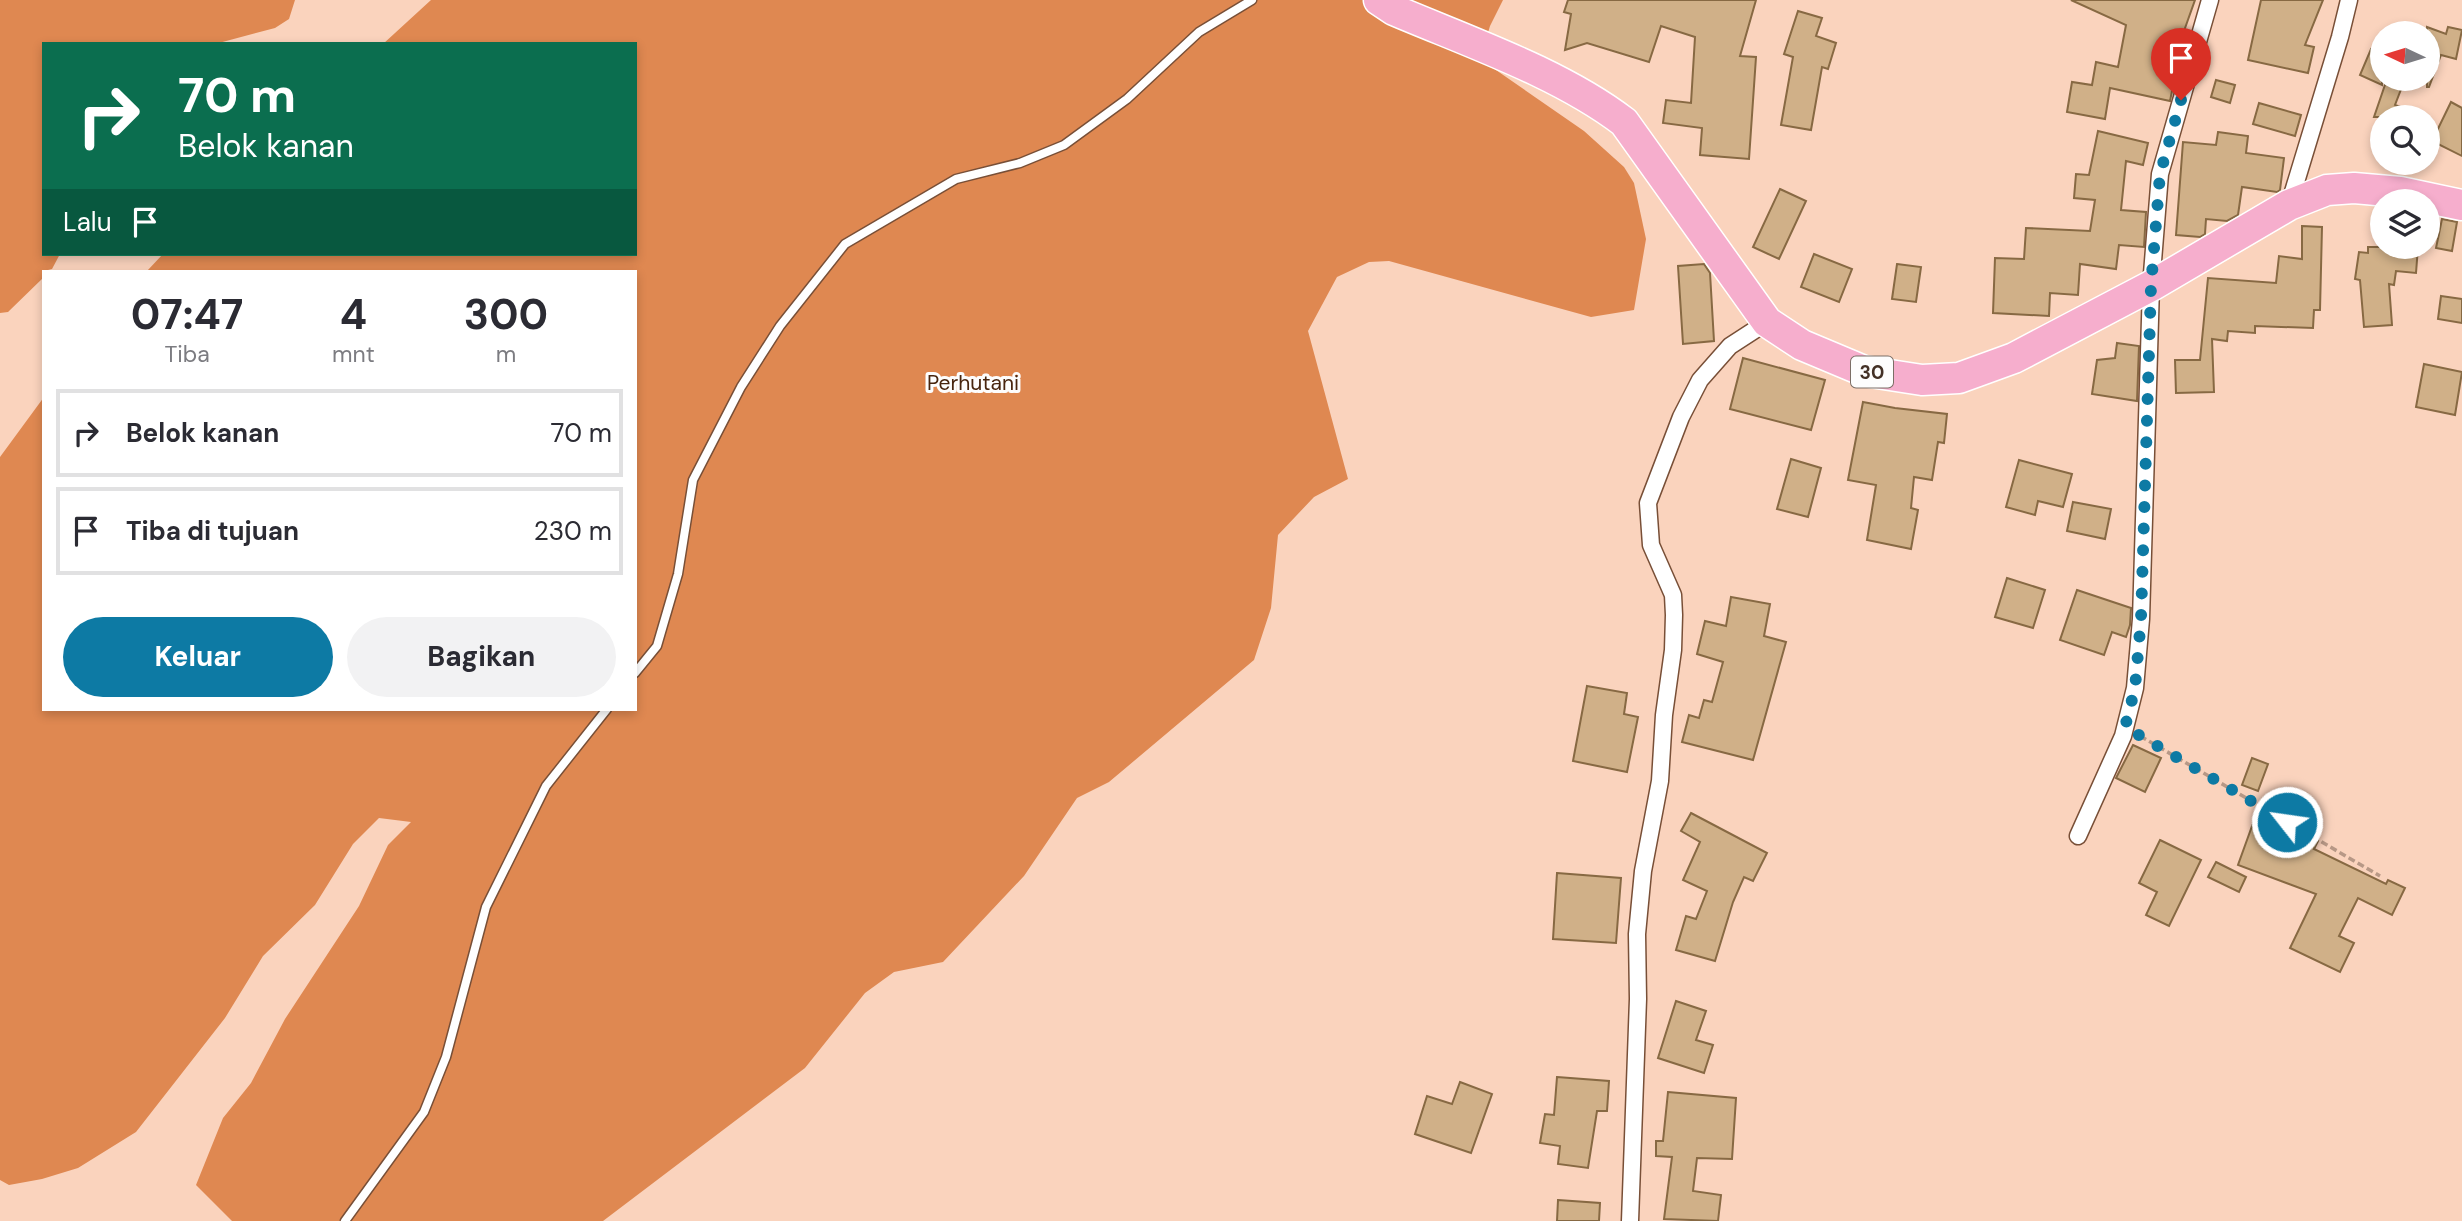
<!DOCTYPE html>
<html lang="id">
<style>
body{margin:0;font-family:"DM Sans",sans-serif;background:#f2f2f3;color:#2b2b33;height:100vh;display:flex;flex-direction:column;font-size:26px;white-space:nowrap}
*{box-sizing:border-box;margin:0}
p{font-size:23px;color:#7c7c81}
.icon{flex:none;width:38px;height:38px;fill:none;stroke:currentColor;stroke-width:2;stroke-linecap:round;stroke-linejoin:round}
.map{position:relative;flex:1;overflow:hidden}
.panel{position:absolute;left:42px;top:270px;width:595px;height:441px;display:flex;flex-direction:column;background:#fff;border-radius:0px;box-shadow:0 4px 10px #0003}
.panel>*{flex:none}
.banner{position:absolute;left:42px;top:42px;width:595px;height:214px;border-radius:0px;box-shadow:0 4px 10px #0003;background:#0b6e4f;color:#fff;overflow:hidden}
.needle{width:46px;rotate:274deg}
.controls{position:absolute;left:2370px;top:21px;display:grid;gap:14px}
.controls a{display:grid;place-items:center;width:70px;height:70px;border-radius:50%;background:#fff;box-shadow:0 4px 10px #0003;font-size:35px}
.pin{position:absolute;display:grid;place-items:center;width:60px;height:60px;color:#fff;margin:-72px -30px;border-radius:50% 50% 50% 0;rotate:-45deg;box-shadow:0 0 7px #0007}
.pin .icon{rotate:45deg}
.me{position:absolute;width:77px;margin:-38px;rotate:300deg;stroke-linejoin:round;filter:drop-shadow(0 0 5px #0008)}
.turn{display:flex;align-items:center;gap:24px;height:147px;padding:0 21px;font-size:32px}
.turn .icon{width:91px;height:91px;stroke-width:2.5}
.turn b{display:block;font-size:49px;line-height:60px}
.then{display:flex;align-items:center;height:66px;padding:0 21px;background:#0003;gap:14px;font-size:26px}
.eta{display:flex;justify-content:space-evenly;align-items:center;height:119px;text-align:center}
.eta b{font-size:42px;font-weight:700;line-height:49px}
.button{display:flex;gap:14px;margin-top:auto;padding:14px 21px}
.button a{flex:1;height:80px;border-radius:42px;background:#0d7aa4;color:#fff;font-size:28px;font-weight:700;line-height:80px;text-align:center}
.button a+a{background:#f2f2f3;color:#2b2b33}
ul{padding:0;list-style:none}
li{display:flex;align-items:center;gap:21px;height:88px;margin:0 14px 10px;padding:0 7px;border:4px solid #e1e1e2;border-radius:0px}
li div{flex:1}
li b{display:block;font-size:26px}
li em{font-style:normal}
.map>svg:first-child{display:block}
.forest{fill:#df8851}
.building{fill:#d0b088;stroke:#876943;stroke-width:2}
.lines{fill:none;stroke-linecap:round;stroke-linejoin:round}
.lane-casing{stroke:#784f37;stroke-width:11}
.street-casing{stroke:#784f37;stroke-width:19}
.highway-casing{stroke:#fff;stroke-width:33}
.path{stroke:#b79886;stroke-width:3.5;stroke-dasharray:7 3.5;stroke-linecap:butt}
.lane{stroke:#fff;stroke-width:8}
.street{stroke:#fff;stroke-width:16}
.highway{stroke:#f6aecd;stroke-width:30}
.route{stroke:#0d7aa4;stroke-width:12;stroke-dasharray:0 21.6}
.labels{text-anchor:middle;dominant-baseline:central;stroke-width:6;stroke-linejoin:round;paint-order:stroke}
.shield{fill:#fdfdfd;stroke:#7b6e66;stroke-width:2}
.shield-label{font-size:19px;font-weight:bold;fill:#433126}
.park-label{font-size:21px;fill:#48250e;stroke:#fdfdfd}
</style>
<div class="map">
<svg width="2462" height="1221" viewBox="0 0 2462 1221">
<rect width="100%" height="100%" fill="#fad3bd"/>
<g class="forest">
<polygon points="0,0 295,0 289,19 275,28 215,44 44,44 44,254 60,254 52,269 44,271 44,277 8,312 0,313"/>
<polygon points="431,0 1503,0 1490,26 1480,59 1584,131 1624,167 1634,183 1646,239 1634,310 1591,317 1389,261 1369,262 1337,277 1308,331 1348,479 1314,497 1278,535 1271,608 1254,660 1109,782 1077,798 1024,876 943,962 894,972 865,993 805,1068 603,1221 232,1221 196,1185 223,1118 251,1083 285,1019 359,906 388,845 411,822 379,818 353,844 315,905 263,956 225,1018 136,1132 78,1168 42,1179 9,1185 0,1180 0,457 44,397 44,709 635,709 635,271 147,271 163,254 635,254 635,44 383,44"/>
</g>
<g class="building">
<polygon points="1568,0 1756,0 1740,56 1756,57 1749,159 1700,155 1702,128 1663,123 1666,100 1691,103 1695,37 1661,26 1649,62 1587,43 1565,50 1571,14 1564,12"/>
<polygon points="2071,0 2195,0 2184,31 2170,101 2110,88 2105,119 2067,112 2072,82 2092,85 2096,62 2118,67 2126,25"/>
<polygon points="2261,0 2323,0 2305,45 2314,47 2308,73 2248,60"/>
<polygon points="1798,11 1822,18 1816,36 1836,43 1828,69 1822,67 1811,130 1781,125 1793,57 1784,54"/>
<polygon points="2427,27 2446,34 2448,27 2462,30 2456,59 2441,55 2429,87 2427,87"/>
<polygon points="2371,49 2382,54 2382,85 2360,75"/>
<polygon points="2387,79 2405,79 2395,105 2423,115 2423,117 2374,117"/>
<polygon points="2216,80 2235,85 2230,103 2211,97"/>
<polygon points="2451,102 2462,108 2462,156 2432,141"/>
<polygon points="2259,103 2301,115 2295,136 2253,124"/>
<polygon points="2098,131 2148,143 2143,165 2126,161 2121,210 2146,212 2144,247 2119,245 2116,269 2080,264 2078,295 2050,293 2049,316 1993,313 1995,258 2024,259 2026,228 2090,231 2095,200 2074,198 2076,174 2089,175"/>
<polygon points="2218,132 2248,136 2246,153 2284,158 2280,190 2277,192 2242,187 2238,215 2227,221 2206,219 2205,234 2200,237 2176,235 2183,142 2216,145"/>
<polygon points="1780,189 1806,201 1779,259 1753,247"/>
<polygon points="2442,219 2457,222 2452,251 2436,248"/>
<polygon points="2302,226 2322,227 2320,310 2314,310 2313,328 2255,326 2255,333 2228,331 2227,341 2212,339 2214,392 2176,393 2175,360 2200,360 2208,278 2276,283 2279,256 2302,259"/>
<polygon points="2368,247 2418,247 2416,273 2396,271 2394,285 2389,284 2392,325 2364,327 2360,280 2355,279 2359,252 2368,253"/>
<polygon points="1814,254 1852,269 1839,302 1801,287"/>
<polygon points="1704,264 1710,273 1714,341 1683,344 1678,266"/>
<polygon points="1897,264 1921,267 1916,302 1892,299"/>
<polygon points="2441,296 2462,299 2462,323 2438,319"/>
<polygon points="2117,343 2139,346 2137,401 2092,394 2097,360 2115,358"/>
<polygon points="1743,358 1825,380 1811,430 1730,409"/>
<polygon points="2424,364 2462,372 2455,415 2416,407"/>
<polygon points="1863,402 1895,408 1947,414 1944,443 1938,442 1932,480 1914,477 1911,508 1918,510 1911,549 1867,540 1876,485 1848,480"/>
<polygon points="1791,459 1821,468 1808,517 1777,509"/>
<polygon points="2019,460 2072,474 2063,507 2038,501 2035,515 2006,507"/>
<polygon points="2073,502 2111,509 2105,539 2067,531"/>
<polygon points="2007,578 2045,590 2033,628 1995,617"/>
<polygon points="2077,590 2131,608 2130,625 2126,637 2112,632 2104,655 2060,640"/>
<polygon points="1731,597 1770,604 1764,636 1786,642 1753,760 1682,742 1689,715 1699,718 1704,700 1712,702 1723,662 1697,654 1705,621 1726,626"/>
<polygon points="1587,686 1627,693 1624,714 1638,717 1627,772 1573,761"/>
<polygon points="2133,745 2161,758 2145,792 2116,778"/>
<polygon points="2252,758 2268,764 2258,791 2242,785"/>
<polygon points="1691,813 1767,853 1753,881 1744,877 1733,902 1715,961 1676,950 1686,916 1696,919 1707,891 1683,880 1700,842 1681,831"/>
<polygon points="2256,815 2318,841 2314,849 2386,884 2388,880 2405,888 2392,915 2358,898 2339,936 2354,943 2340,972 2290,948 2316,894 2238,865"/>
<polygon points="2160,840 2201,860 2169,926 2146,915 2157,892 2139,883"/>
<polygon points="2216,862 2246,877 2239,892 2208,877"/>
<polygon points="1557,873 1621,878 1616,943 1553,939"/>
<polygon points="1676,1001 1706,1011 1696,1040 1713,1045 1704,1073 1658,1058"/>
<polygon points="1557,1077 1609,1081 1607,1111 1597,1111 1588,1168 1558,1164 1560,1146 1540,1143 1545,1114 1554,1115"/>
<polygon points="1460,1082 1492,1094 1471,1153 1415,1134 1427,1096 1452,1104"/>
<polygon points="1668,1092 1736,1098 1732,1159 1697,1158 1693,1191 1721,1195 1718,1221 1664,1219 1672,1157 1656,1156 1656,1141 1663,1141"/>
<polygon points="1558,1200 1600,1203 1599,1221 1557,1221"/>
</g>
<g class="lines">
<g class="lane-casing">
<g id="lane">
<polyline points="635,673 657,646 678,574 693,480 741,387 780,326 845,244 956,179 1020,163 1064,145 1127,99 1199,32 1252,0"/>
<polyline points="345,1221 424,1112 446,1057 486,907 546,786 607,709"/>
</g>
</g>
<g class="street-casing">
<g id="street">
<polyline points="2289,205 2340,37 2349,0"/>
<polyline points="2078,836 2123,736 2135,688 2141,619 2151,286 2160,174 2210,0"/>
<polyline points="1630,1221 1638,999 1637,934 1643,871 1660,781 1664,715 1673,650 1674,615 1673,595 1651,545 1648,503 1681,417 1700,380 1730,346 1767,322"/>
</g>
</g>
<g class="highway-casing">
<path id="highway" d="M 1379,0 L 1394,10 C 1469,42 1560,73 1624,122 L 1767,322 L 1802,345 L 1864,371 L 1922,380 L 1959,378 L 2014,358 L 2151,286 L 2289,205 L 2327,190 L 2354,188 L 2400,192 L 2462,205"/>
</g>
<polyline class="path" points="2140,736 2380,876"/>
<use href="#lane" class="lane"/>
<use href="#street" class="street"/>
<use href="#highway" class="highway"/>
</g>
<g class="lines">
<polyline class="route" points="2181,100 2160,174 2151,286 2141,619 2135,688 2125,727 2287,822"/>
</g>
<g class="labels">
<rect class="shield" x="1851" y="356.5" width="42" height="31" rx="5"/>
<g class="shield-label">
<text x="1872" y="372">30</text>
</g>
<g class="park-label">
<text x="973" y="383">Perhutani</text>
</g>
</g>
</svg>
<div class="controls">
<a><svg class="needle" viewBox="-14 -14 28 28"><path d="M0-13l5 13h-10z" fill="#e53935"/><path d="M0 13l5-13h-10z" fill="#7c7c81"/></svg></a>
<a><svg class="icon" aria-label="search" viewBox="0 0 24 24"><circle cx="10" cy="10" r="6"/><path d="M15 15l6 6"/></svg></a>
<a><svg class="icon" aria-label="layers" viewBox="0 0 24 24"><path d="M12 4l9 5-9 5-9-5zM3 14l9 5 9-5"/></svg></a>
</div>
<div class="pin" style="left:2181px;top:100px;background:#d93025"><svg class="icon" aria-label="arrive" viewBox="0 0 24 24"><path d="M6 21V4h12l-3 4 3 4H6"/></svg></div>
<svg class="me" style="left:2287px;top:822px" viewBox="-20 -20 40 40"><circle r="17" fill="#0d7aa4" stroke="#fff" stroke-width="3"/><path d="M0-11L8 9 0 5-8 9z" fill="#fff"/></svg>
<div class="banner">
<div class="turn"><svg class="icon" aria-label="right" viewBox="0 0 24 24"><path d="M7 20v-9h11M14 6l5 5-5 5"/></svg><div><b>70 m</b>Belok kanan</div></div>
<div class="then">Lalu<svg class="icon" aria-label="arrive" viewBox="0 0 24 24"><path d="M6 21V4h12l-3 4 3 4H6"/></svg></div>
</div>
<section class="panel">
<div class="eta">
<div><b>07:47</b><p>Tiba</p></div>
<div><b>4</b><p>mnt</p></div>
<div><b>300</b><p>m</p></div>
</div>
<ul>
<li><svg class="icon" aria-label="right" viewBox="0 0 24 24"><path d="M7 20v-9h11M14 6l5 5-5 5"/></svg><div><b>Belok kanan</b></div><em>70 m</em></li>
<li><svg class="icon" aria-label="arrive" viewBox="0 0 24 24"><path d="M6 21V4h12l-3 4 3 4H6"/></svg><div><b>Tiba di tujuan</b></div><em>230 m</em></li>
</ul>
<div class="button"><a>Keluar</a><a>Bagikan</a></div>
</section>
</div>
